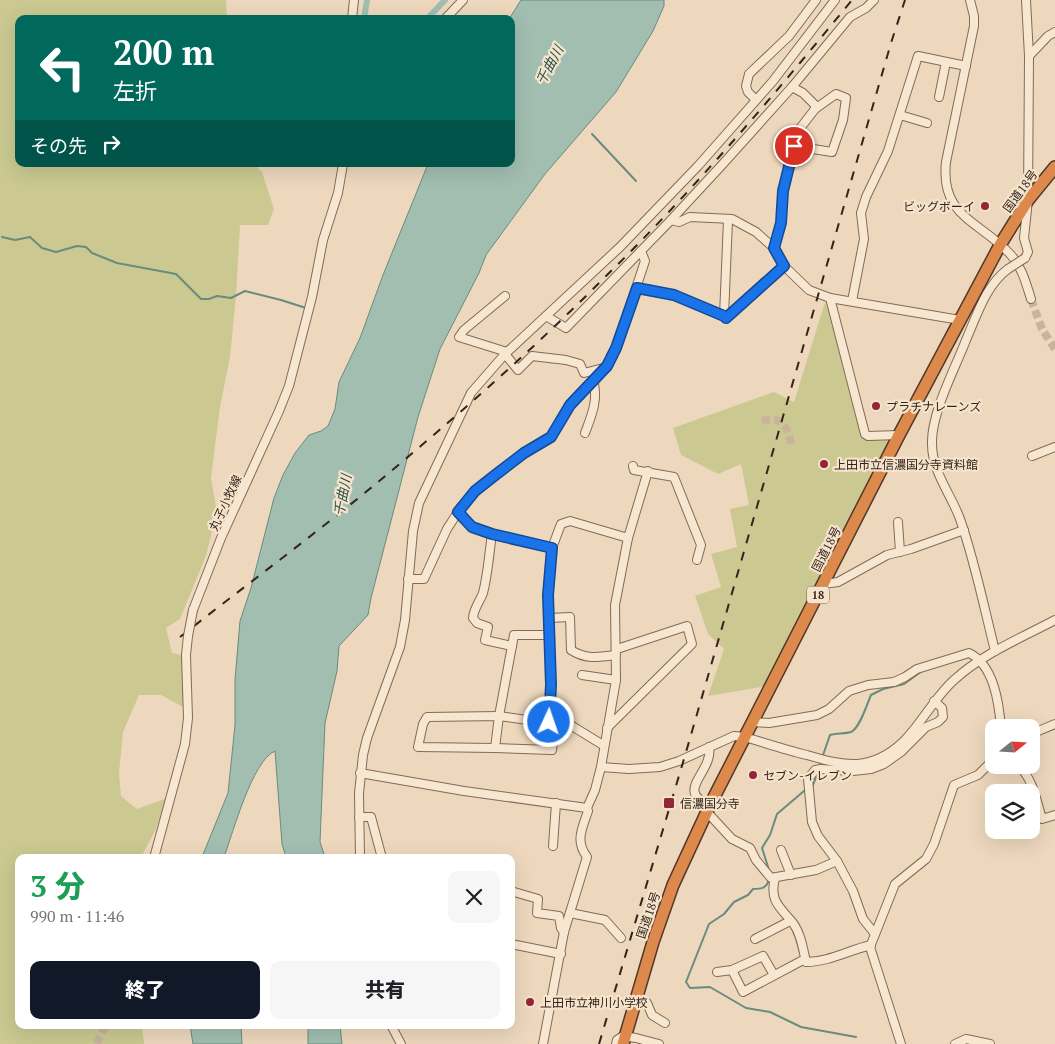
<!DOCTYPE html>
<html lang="ja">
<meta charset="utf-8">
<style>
body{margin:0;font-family:"PT Serif","Noto Sans JP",serif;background:#f6f6f6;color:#202124;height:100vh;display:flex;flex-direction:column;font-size:19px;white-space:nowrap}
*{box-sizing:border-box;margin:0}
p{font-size:16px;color:#757577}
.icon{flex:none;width:28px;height:28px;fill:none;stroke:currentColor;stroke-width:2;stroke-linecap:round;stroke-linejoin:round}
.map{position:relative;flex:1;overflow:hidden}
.side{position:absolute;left:15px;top:854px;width:500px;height:175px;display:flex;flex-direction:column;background:#fff;border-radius:10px;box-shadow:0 5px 20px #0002}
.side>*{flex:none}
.guide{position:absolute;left:15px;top:15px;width:500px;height:152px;border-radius:10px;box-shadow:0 5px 20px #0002;background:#00695c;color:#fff;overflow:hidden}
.needle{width:32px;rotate:72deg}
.controls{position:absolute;left:985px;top:719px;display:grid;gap:10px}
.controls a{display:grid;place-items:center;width:55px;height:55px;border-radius:10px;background:#fff;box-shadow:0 5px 20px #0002;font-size:25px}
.pin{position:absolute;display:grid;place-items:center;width:42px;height:42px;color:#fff;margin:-21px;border:2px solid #fff;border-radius:50%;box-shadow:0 1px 5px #0007}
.me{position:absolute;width:55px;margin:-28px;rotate:3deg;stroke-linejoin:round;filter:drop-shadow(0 0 4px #0008)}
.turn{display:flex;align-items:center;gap:18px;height:105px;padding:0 15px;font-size:22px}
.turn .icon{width:65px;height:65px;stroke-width:2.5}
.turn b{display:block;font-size:35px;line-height:42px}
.then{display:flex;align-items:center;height:48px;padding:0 15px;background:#0003;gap:10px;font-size:19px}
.round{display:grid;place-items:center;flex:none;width:52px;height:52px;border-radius:10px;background:#f6f6f6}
.summary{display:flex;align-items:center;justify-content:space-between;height:85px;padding:0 15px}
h1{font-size:30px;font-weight:800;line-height:38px;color:#1e9e55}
.primary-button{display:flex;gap:10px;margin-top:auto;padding:10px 15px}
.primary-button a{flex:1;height:58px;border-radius:10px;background:#111827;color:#fff;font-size:20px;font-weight:800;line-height:58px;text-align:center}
.primary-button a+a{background:#f6f6f6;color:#202124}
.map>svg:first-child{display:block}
.green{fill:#cbc991}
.water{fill:#a1beb1;stroke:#688c7e}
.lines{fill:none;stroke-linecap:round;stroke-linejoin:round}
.stream{stroke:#688c7e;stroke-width:2}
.canal{stroke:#a1beb1;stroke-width:6}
.minor-tunnel{stroke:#c8b49d;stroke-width:8;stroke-dasharray:8 4;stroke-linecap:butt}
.minor-casing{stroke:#856956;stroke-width:10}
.highway-casing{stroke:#52382b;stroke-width:14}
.minor{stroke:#f8e7d0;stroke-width:8}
.highway{stroke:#de894c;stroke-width:11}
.rail{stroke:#34241b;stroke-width:2;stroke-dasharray:9 9;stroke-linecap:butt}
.minor-bridge-casing{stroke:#856956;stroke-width:10;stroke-linecap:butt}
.minor-bridge{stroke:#f8e7d0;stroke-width:8}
.route-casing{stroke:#114b97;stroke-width:12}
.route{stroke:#1a73e8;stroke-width:9}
.poi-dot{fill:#932737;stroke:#f5e3cc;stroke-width:2}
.labels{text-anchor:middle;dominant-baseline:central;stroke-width:4.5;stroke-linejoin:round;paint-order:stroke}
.shield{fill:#f5e3cc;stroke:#6e5d50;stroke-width:1}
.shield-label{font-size:11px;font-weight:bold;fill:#34241b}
.street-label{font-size:12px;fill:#34241b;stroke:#f5e3cc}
.poi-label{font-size:12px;fill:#34241b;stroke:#f5e3cc;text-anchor:start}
.water-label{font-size:14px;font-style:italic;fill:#2a544b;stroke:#f5e3cc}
</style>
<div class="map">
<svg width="1055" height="1044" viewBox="0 0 1055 1044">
<rect width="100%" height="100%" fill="#edd8bd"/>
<g class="green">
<polygon points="0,0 226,0 227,19 19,19 19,164 254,164 262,172 274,209 268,225 240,225 236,296 230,357 220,407 211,478 217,511 206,556 180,619 166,628 172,653 182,655 185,708 161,695 139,695 123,732 119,773 121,796 137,809 167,798 155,831 141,857 19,858 19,1025 142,1025 144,1044 0,1044"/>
<polygon points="830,298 868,435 899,435 773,685 708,696 724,649 708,634 695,596 721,587 711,554 737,547 730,509 749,505 741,464 718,474 681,455 673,428 774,392 794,402 824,305"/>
</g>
<g class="water">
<path d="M 521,0 L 664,0 L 664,6 L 653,31 L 616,92 L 545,174 L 486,255 L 479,273 L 440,349 L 418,417 L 371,598 L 368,615 L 339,646 L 337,671 L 325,723 L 320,842 L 325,857 L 286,857 L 282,844 L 275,751 C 252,761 233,833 224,857 L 202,857 L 228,793 L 235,725 L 235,680 L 240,621 L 251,588 L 274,498 L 283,475 L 295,453 L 309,435 L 321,431 L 328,426 L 335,409 L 339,382 L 360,338 L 383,275 L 428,164 L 511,164 L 511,19 L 509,19 Z"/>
<polygon points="190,1025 241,1025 242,1044 193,1044"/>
<polygon points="308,1025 340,1025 342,1044 308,1044"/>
</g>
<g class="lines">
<g class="stream">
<polyline points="592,134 636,181"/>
<polyline points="2,237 15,240 30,237 42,248 56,252 77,246 86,247 92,253 117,263 176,274 201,299 209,299 217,296 231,298 245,291 281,300 306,308"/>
<path d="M 822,758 L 830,735 C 837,733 844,734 851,732 C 860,728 867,704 871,695 L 883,689 L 904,684 L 922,671"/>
<polyline points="812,787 817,775"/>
<polyline points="769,870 762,848 770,835 777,814 804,791"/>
<path d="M 769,879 C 767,888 762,889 753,889 L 748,895 L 734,902 L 724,914 L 709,924 L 686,982 L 690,988 L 710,987 L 746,1008 L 770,1012 L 801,1027 L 856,1037"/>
</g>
<g class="canal">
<polyline points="364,19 367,0"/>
<polyline points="427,19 445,0"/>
</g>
<g class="minor-tunnel">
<polyline points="1031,299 1042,329 1055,349"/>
<path d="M 762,421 C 784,415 787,428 792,446"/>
<polyline points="97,1044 106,1025"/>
</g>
<g class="minor-casing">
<g id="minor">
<path d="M 970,0 L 974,16 L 974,26 L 946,162 C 940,217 980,221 1010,254 C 1022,267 1026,283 1031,299"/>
<polyline points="1026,0 1029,56"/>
<polyline points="352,19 354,0"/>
<polyline points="445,19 463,0"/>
<polyline points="939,97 946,62"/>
<polyline points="756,100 748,92 746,86 749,74 789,36 816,0"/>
<polyline points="900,115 927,123"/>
<polyline points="794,146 832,152 843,120 846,98 836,94 815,109"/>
<polyline points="671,220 679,222 690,217 732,219 756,232 774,248 784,266 809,290 830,298 960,320"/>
<polyline points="774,248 781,223 783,191 798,131 815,109 815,105 803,93 792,87"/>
<polyline points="1025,258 1028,252 1024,238 1028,200 1029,56 1048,36 1055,32"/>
<polyline points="637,288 674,295 724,316 726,318 784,266"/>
<polyline points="505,296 464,330 459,337 507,352"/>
<polyline points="830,298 865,434 868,436 899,435"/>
<polyline points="852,301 864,239 861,213 866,197 888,151 918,56 966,66"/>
<polyline points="546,316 566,328 671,220 721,166 792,87 850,17 866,8 874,0"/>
<polyline points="724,316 728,220"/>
<polyline points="505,354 518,370 532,356 566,360 580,364 584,373 607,367"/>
<path d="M 585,433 C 591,417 599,399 593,381"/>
<polyline points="1032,456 1055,447"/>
<polyline points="633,466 634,470 674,477 701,545 697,560"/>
<polyline points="458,512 472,527 492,534 552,548 561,524 570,521 628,538"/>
<polyline points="898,522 900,552"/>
<path d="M 492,534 C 489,554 488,574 483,593 C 480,601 473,610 473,618 L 477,623 L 488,627 L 485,640 L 512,646"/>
<polyline points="408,579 424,579 447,529 458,512 475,491 524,453 551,437 570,405 607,367 616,348 645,261 641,251"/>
<polyline points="824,584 838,582 887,555 911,549 964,530"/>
<polyline points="193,610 221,538 279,411 289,386 312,297 323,240 338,193 343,164"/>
<path d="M 549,618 L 570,617 L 571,650 C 586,660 600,657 616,655"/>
<path d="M 995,651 C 984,607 975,562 960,519 C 951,494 932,472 932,444 C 931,413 955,369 966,340 C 977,315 986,285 1008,269"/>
<polyline points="582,675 616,680"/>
<polygon points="499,716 555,724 552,750 495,748 418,747 423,724 427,717"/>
<polyline points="549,722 551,685 548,595 552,548"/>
<path d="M 753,722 L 769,723 L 817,715 L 829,709 L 849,691 L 868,685 L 894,682 L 905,677 L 917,669 L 969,653 C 994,665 999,703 1001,728"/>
<polyline points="555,724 572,726 603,745"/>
<polyline points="607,728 692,644 687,626 617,649"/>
<polyline points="1031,734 1055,724"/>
<path d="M 709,747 C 714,772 673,791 710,805"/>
<polyline points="495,748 499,716 514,635 549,635"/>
<path d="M 1018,765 C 1033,779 1036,799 1042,819 L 1055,815"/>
<path d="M 601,767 L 629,769 L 660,767 L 679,761 L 734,736 L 745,737 C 765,743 786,750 807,755 C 845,766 871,772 903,742 C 922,723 934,698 954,680 C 982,654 1021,638 1055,620"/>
<polyline points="360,773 464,791 587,808"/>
<polyline points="707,812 732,839 750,848 756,860 771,878 816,870 837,861 853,891 863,919 875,934"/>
<polyline points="359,817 371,817 382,858"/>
<polyline points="553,846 556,803"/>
<polyline points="781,850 791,875"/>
<polyline points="154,858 185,744 188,718 186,655 188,636"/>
<polyline points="360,858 359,793 363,755 367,738 400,647 405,620 413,531 419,503 471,393 505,354 620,247 698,166 773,81 835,0"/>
<polyline points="837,861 818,836 812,822 808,779 815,770 821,769 853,771 871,769 884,764 901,752 926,727 938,722 943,717 942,708 934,701"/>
<path d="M 775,878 C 769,901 780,907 793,923 C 801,934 803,949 806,962 C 829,962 849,950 871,945"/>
<polyline points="511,891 538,899 537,913 559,916 561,928 564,932"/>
<polyline points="570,913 605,920 621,938"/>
<polyline points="755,939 790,921"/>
<polyline points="511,944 561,954"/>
<polyline points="732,970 743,992 805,959"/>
<polyline points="717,972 732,970 763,956 774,975"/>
<polyline points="636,999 647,1003 652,1015 665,1023"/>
<polyline points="391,1025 401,1044"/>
<path d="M 543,1044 L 564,932 L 587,857 C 575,841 582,829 588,811 L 587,808 L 595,790 L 601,767 L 616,680 L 615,605 L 628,538 L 648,471"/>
<polyline points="616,1044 617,1040 623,1036 636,1038 659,1044"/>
<polyline points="901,1044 870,947 895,884 926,859 934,844 954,785 978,775 994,759"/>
<polyline points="955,1044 966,1039 990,1044"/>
</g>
</g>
<g class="highway-casing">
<polyline id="highway" points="623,1044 653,942 673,885 710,805 899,435 1000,245 1028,200 1055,167"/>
</g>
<use href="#minor" class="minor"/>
<use href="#highway" class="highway"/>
<g class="rail">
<path d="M 180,637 C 246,585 314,535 378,482 C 456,417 536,347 607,275 C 695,189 774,95 852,0"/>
<polyline points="599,1044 684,759 891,43 905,0"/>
</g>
<g class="minor-bridge-casing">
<g id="minor-bridge">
<polyline points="1008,269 1025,258"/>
<polyline points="188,636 193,610"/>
</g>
</g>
<use href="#minor-bridge" class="minor-bridge"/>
</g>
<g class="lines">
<g class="route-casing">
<polyline id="route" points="549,722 551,685 548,595 552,548 492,534 472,527 458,512 475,491 494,476 524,453 551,437 570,405 607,366 616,348 637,288 674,295 724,316 726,318 784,266 774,248 781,223 783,191 794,146"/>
</g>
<use href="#route" class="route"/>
</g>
<g class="poi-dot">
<circle cx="985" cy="206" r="5"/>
<circle cx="876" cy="406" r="5"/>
<circle cx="824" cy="464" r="5"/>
<circle cx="753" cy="775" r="5"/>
<rect x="663" y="797" width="12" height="12" rx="2.5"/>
<circle cx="530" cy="1002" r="5"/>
</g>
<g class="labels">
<rect class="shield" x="807" y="586.5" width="22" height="17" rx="4"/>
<g class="shield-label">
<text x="818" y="595">18</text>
</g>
<g class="street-label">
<text transform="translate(1020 191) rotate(-54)">国道18号</text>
<text transform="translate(225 503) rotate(-65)">丸子小牧線</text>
<text transform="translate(826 549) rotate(-63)">国道18号</text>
<text transform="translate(648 915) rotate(-71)">国道18号</text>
</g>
<g class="poi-label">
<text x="975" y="206" text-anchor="end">ビッグボーイ</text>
<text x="886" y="406">プラチナレーンズ</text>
<text x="834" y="464">上田市立信濃国分寺資料館</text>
<text x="763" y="775">セブン-イレブン</text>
<text x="680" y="803">信濃国分寺</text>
<text x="540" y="1002">上田市立神川小学校</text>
</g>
<g class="water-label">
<text transform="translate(549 65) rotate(-62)">千曲川</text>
<text transform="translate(342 495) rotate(-79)">千曲川</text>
</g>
</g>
</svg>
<div class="controls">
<a><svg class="needle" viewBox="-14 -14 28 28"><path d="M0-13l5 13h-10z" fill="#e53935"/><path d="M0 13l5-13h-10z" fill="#757577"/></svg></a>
<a><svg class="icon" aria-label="layers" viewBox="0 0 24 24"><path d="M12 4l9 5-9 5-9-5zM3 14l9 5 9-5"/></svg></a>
</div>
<div class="pin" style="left:794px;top:146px;background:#d93025"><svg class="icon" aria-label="arrive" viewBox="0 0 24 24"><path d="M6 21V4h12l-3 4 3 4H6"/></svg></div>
<svg class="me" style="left:549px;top:722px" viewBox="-20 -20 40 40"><circle r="17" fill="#1a73e8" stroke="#fff" stroke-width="3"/><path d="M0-11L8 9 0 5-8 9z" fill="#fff"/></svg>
<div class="guide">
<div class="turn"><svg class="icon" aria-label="left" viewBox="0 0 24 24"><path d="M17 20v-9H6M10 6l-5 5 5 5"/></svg><div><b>200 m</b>左折</div></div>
<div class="then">その先<svg class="icon" aria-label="right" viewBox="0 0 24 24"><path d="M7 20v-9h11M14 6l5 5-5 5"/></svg></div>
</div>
<section class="side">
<div class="summary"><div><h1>3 分</h1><p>990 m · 11:46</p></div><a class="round"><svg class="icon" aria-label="close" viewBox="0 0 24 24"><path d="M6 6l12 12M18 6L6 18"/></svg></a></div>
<div class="primary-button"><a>終了</a><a>共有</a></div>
</section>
</div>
